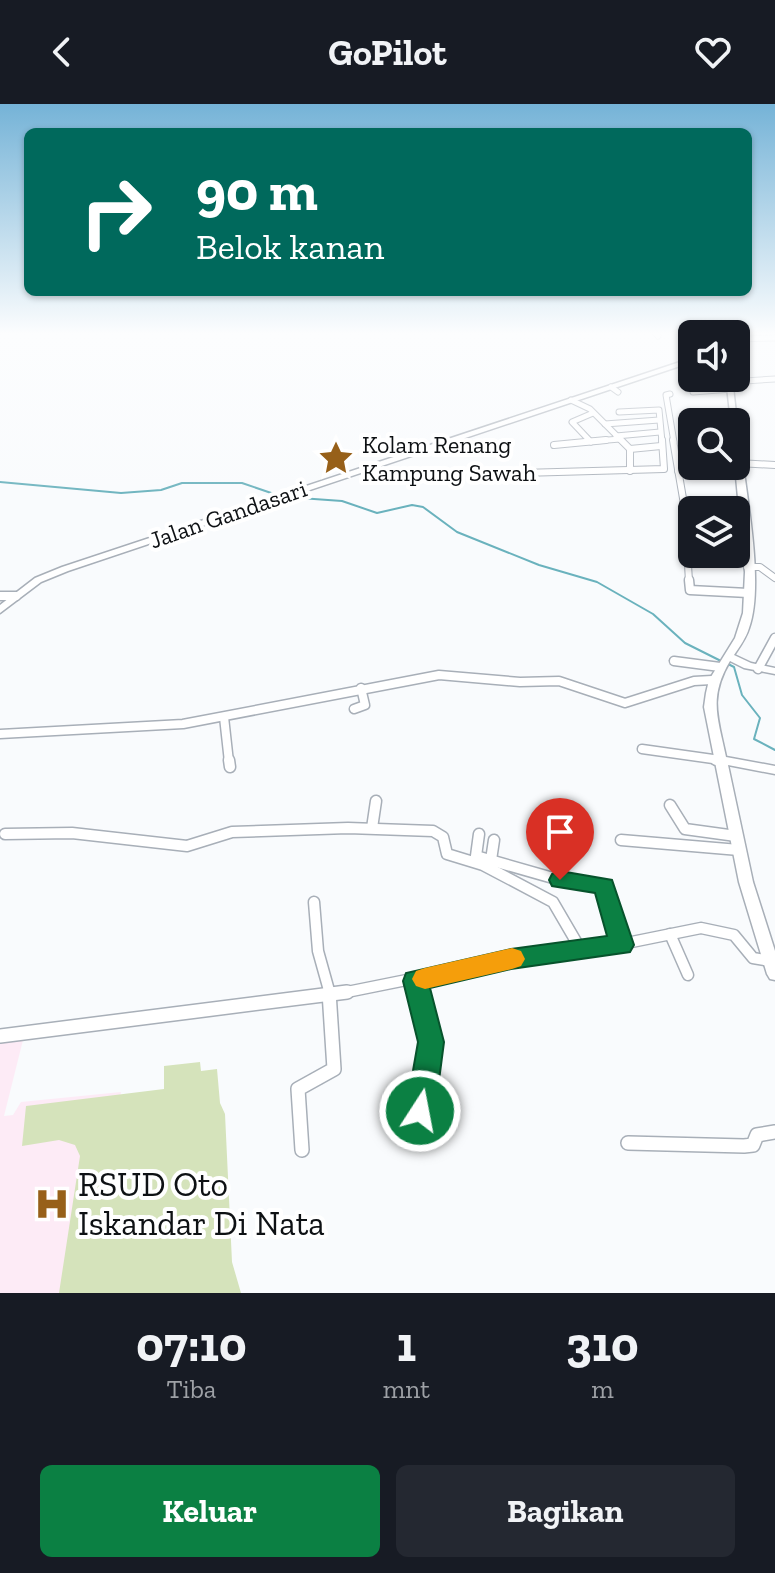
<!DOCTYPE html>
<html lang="id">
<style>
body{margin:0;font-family:"Zilla Slab",serif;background:#242831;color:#f1f3f6;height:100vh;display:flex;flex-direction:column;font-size:30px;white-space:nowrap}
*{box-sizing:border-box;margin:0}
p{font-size:26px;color:#9ea1a6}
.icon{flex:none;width:44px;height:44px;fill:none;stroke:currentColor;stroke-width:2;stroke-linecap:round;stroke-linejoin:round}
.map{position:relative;height:1189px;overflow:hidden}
.sheet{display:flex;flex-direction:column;background:#171b24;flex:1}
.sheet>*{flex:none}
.guide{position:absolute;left:24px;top:24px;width:728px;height:168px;border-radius:12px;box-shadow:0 2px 6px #0004;background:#00695c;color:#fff;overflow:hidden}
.buttons{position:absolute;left:678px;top:216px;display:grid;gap:16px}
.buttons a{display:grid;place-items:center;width:72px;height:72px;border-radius:12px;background:#171b24;box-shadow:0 2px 6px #0004;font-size:40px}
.pin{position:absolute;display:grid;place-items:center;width:68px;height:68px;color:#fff;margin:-82px -34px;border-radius:50% 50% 50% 0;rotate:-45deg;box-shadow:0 0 8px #0007}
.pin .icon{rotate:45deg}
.me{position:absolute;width:88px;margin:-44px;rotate:11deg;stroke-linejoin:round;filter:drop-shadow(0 0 6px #0008)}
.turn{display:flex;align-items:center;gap:28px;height:168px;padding:0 40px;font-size:36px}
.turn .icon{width:104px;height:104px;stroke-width:2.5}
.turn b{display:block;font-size:56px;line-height:68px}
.eta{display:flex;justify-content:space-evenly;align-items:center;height:136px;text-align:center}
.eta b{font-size:48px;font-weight:800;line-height:56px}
.primary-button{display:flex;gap:16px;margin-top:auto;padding:16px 40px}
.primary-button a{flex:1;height:92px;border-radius:12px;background:#0b8043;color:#fff;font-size:32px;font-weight:800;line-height:92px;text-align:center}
.primary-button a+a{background:#242831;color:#f1f3f6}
header{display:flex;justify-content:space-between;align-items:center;height:104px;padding:0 40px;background:#171b24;font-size:36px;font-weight:800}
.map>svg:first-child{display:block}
.medical{fill:#fdebf6}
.green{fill:#d5e3bb}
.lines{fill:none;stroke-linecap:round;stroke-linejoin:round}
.stream{stroke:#6ab2bd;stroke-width:2}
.street-far4-casing{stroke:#a8afb8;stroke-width:7}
.street-far3-casing{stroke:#a8afb8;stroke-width:8}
.street-far2-casing{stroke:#a8afb8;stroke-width:11}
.street-far1-casing{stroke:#a8afb8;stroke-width:13}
.street-casing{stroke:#a8afb8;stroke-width:16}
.secondary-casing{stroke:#a8afb8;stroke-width:3}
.street-far4{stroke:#fff;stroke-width:5}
.street-far3{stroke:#fff;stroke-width:6}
.street-far2{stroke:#fff;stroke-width:8}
.street-far1{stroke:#fff;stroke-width:10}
.street{stroke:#fff;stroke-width:13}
.secondary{fill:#fff;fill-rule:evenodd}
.route{fill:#0b8043;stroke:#07532c;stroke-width:2}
.slow{fill:#f59e0b}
.labels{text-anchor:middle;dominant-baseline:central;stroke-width:8;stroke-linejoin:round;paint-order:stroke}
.far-poi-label{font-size:24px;fill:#0e1114;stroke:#fff;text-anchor:start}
.far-street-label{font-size:24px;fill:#0e1114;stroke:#fff}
.near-poi-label{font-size:34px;fill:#0e1114;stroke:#fff;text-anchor:start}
</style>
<header><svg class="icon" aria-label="back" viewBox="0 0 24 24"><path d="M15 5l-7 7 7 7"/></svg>GoPilot<svg class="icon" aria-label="heart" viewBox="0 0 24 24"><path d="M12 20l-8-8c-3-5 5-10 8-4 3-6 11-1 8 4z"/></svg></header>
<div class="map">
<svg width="775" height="1189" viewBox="0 0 775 1189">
<rect width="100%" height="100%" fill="#f9fbfd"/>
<polygon class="medical" points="24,932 4,1012 13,1011 21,998 121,988 92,1189 0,1189 0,935"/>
<polygon class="green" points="200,958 201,967 217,965 220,999 225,1010 232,1158 241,1189 59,1189 80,1052 75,1041 59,1036 22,1042 26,1002 164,985 164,962"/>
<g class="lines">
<g class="stream">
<polyline points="0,378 121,389 161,386 182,379 242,379 280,392"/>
<polyline points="286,393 342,397 377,409 412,401 423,403 457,428 539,461 597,478 653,510 685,539 723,558"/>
<polyline points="728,560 734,563 742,591 760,614 754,635 775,646"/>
</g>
<g class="street-far4-casing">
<g id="street-far4">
<polyline points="656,229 658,232"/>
<polyline points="688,229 692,233"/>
<polyline points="736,235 775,234"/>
<polyline points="730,278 775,275"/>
<polyline points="611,283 618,288"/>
<polyline points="693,288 731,285"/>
<polyline points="670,290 666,291 674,338"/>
<polyline points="571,296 590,305 623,338"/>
<polyline points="619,308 659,306 662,338"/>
<polyline points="605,320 659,316"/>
<polyline points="616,332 660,328"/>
<polyline points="584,338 620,335"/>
<polyline points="591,338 572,318 593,309"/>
</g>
</g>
<g class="street-far3-casing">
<g id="street-far3">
<polyline points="621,336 630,345 630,367"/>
<polyline points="673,336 685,406 689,478"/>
<polyline points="554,341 606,336"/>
<polyline points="630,345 661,342"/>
<polyline points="738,359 775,361"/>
<polyline points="678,367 712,362"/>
<polyline points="522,369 664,365 662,336"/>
<polyline points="747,463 760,463 775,474"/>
</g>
</g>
<g class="street-far2-casing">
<g id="street-far2">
<polyline points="689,476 690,486 748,489"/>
<polyline points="0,492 16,492"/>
<polyline points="674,557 720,563"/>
<polyline points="758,565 775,534"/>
<polyline points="354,605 365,601 361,584"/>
<polyline points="224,613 229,658"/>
<polyline points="0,630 183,620 439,571 520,578 559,577 625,599 694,577 712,576"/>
<polyline points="642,645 720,656"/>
</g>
</g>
<g class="street-far1-casing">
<g id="street-far1">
<polyline points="229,656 230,663"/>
<polyline points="716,656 720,656"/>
<polyline points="670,701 685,725 736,732"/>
<polyline points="372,724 376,697"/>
<polyline points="5,730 72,729 187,742 232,728 348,724 433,727 443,733 447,750 483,761 553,798 581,846"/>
<polyline points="479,730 476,752 560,776 604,782 621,841"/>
<polyline points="621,736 739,746"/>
<polyline points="491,756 494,736"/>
<polyline points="314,798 318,847 330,890"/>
<polyline points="670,830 688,871"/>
<polyline points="415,877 418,890"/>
<polyline points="337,890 511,855 602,844 701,824 734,831 753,854 770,857"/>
</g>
</g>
<g class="street-casing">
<g id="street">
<polyline points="418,888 431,938 420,1007"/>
<polyline points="0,932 347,888"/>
<polyline points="628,1039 744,1042 753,1041 757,1031 775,1028"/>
<polyline points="302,1046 298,985 334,965 329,888"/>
</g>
</g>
<g class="secondary-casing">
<g id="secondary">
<polygon points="721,229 726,229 727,230 721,230"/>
<polygon points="692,254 692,258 68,467 41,478 0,509 0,501 35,474 62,463"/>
<polygon points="726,274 732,274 737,318 736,320 736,318 731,318"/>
<path d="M 736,335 L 740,337 C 745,385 765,480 749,524 C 746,534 740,542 734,551 L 751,559 L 775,564 L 775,570 L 744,564 L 730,557 C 708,594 718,614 726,653 L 775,662 L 775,670 L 728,661 L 753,778 L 775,847 L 775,876 L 770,875 L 767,870 L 739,778 L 704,603 L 706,589 L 709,576 L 735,534 L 743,509 L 745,468 L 735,362 Z"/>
</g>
</g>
<use href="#street-far4" class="street-far4"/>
<use href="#street-far3" class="street-far3"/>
<use href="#street-far2" class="street-far2"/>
<use href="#street-far1" class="street-far1"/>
<use href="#street" class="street"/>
<use href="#secondary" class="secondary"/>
</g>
<linearGradient id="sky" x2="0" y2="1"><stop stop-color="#75b3d7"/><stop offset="0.58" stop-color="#fcfdfe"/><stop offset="1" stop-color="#fcfdfe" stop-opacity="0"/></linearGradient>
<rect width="775" height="396" fill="url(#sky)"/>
<polygon class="route" points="560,767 612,776 634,841 630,848 511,865 430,884 444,938 435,1007 430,1017 420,1021 410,1017 406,1007 418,938 403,877 406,869 511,845 607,832 595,789 552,782 549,776 552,770"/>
<polygon class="slow" points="512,844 521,847 525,855 521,862 512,865 425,885 416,882 412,875 416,867 425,864"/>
<defs>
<g id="sight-bare" transform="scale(2.76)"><path d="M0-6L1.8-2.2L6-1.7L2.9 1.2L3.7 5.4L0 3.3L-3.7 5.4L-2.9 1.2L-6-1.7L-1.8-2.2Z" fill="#976019" stroke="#fff" stroke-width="2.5" paint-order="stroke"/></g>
<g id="hospital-bare" transform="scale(2.76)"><path d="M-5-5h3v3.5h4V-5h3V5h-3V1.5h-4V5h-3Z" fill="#976019" stroke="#fff" stroke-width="2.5" paint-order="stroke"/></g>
</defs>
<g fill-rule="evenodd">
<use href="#sight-bare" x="336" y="354"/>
<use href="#hospital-bare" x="52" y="1100"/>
</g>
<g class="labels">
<g class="far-poi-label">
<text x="362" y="340">Kolam Renang<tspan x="362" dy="28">Kampung Sawah</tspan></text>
</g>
<g class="far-street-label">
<text transform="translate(228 410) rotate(-19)">Jalan Gandasari</text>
</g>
<g class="near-poi-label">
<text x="78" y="1080">RSUD Oto<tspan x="78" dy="39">Iskandar Di Nata</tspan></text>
</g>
</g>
</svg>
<div class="buttons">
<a><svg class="icon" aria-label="sound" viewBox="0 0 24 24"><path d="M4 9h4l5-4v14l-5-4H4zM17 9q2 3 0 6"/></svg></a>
<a><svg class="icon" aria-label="search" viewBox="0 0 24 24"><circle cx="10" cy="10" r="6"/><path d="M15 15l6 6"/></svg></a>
<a><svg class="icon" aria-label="layers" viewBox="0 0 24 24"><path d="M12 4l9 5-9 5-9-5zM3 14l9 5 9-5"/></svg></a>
</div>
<div class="pin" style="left:560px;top:776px;background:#d93025"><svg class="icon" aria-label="arrive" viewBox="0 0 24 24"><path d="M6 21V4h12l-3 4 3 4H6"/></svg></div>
<svg class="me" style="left:420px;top:1007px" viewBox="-20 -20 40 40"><circle r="17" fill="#0b8043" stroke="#fff" stroke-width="3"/><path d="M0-11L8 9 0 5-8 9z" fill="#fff"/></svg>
<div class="guide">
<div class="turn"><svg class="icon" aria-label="right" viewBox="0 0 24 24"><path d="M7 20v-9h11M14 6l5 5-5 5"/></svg><div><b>90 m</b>Belok kanan</div></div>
</div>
</div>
<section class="sheet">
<div class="eta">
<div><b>07:10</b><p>Tiba</p></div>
<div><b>1</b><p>mnt</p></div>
<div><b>310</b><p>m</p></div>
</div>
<div class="primary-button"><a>Keluar</a><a>Bagikan</a></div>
</section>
